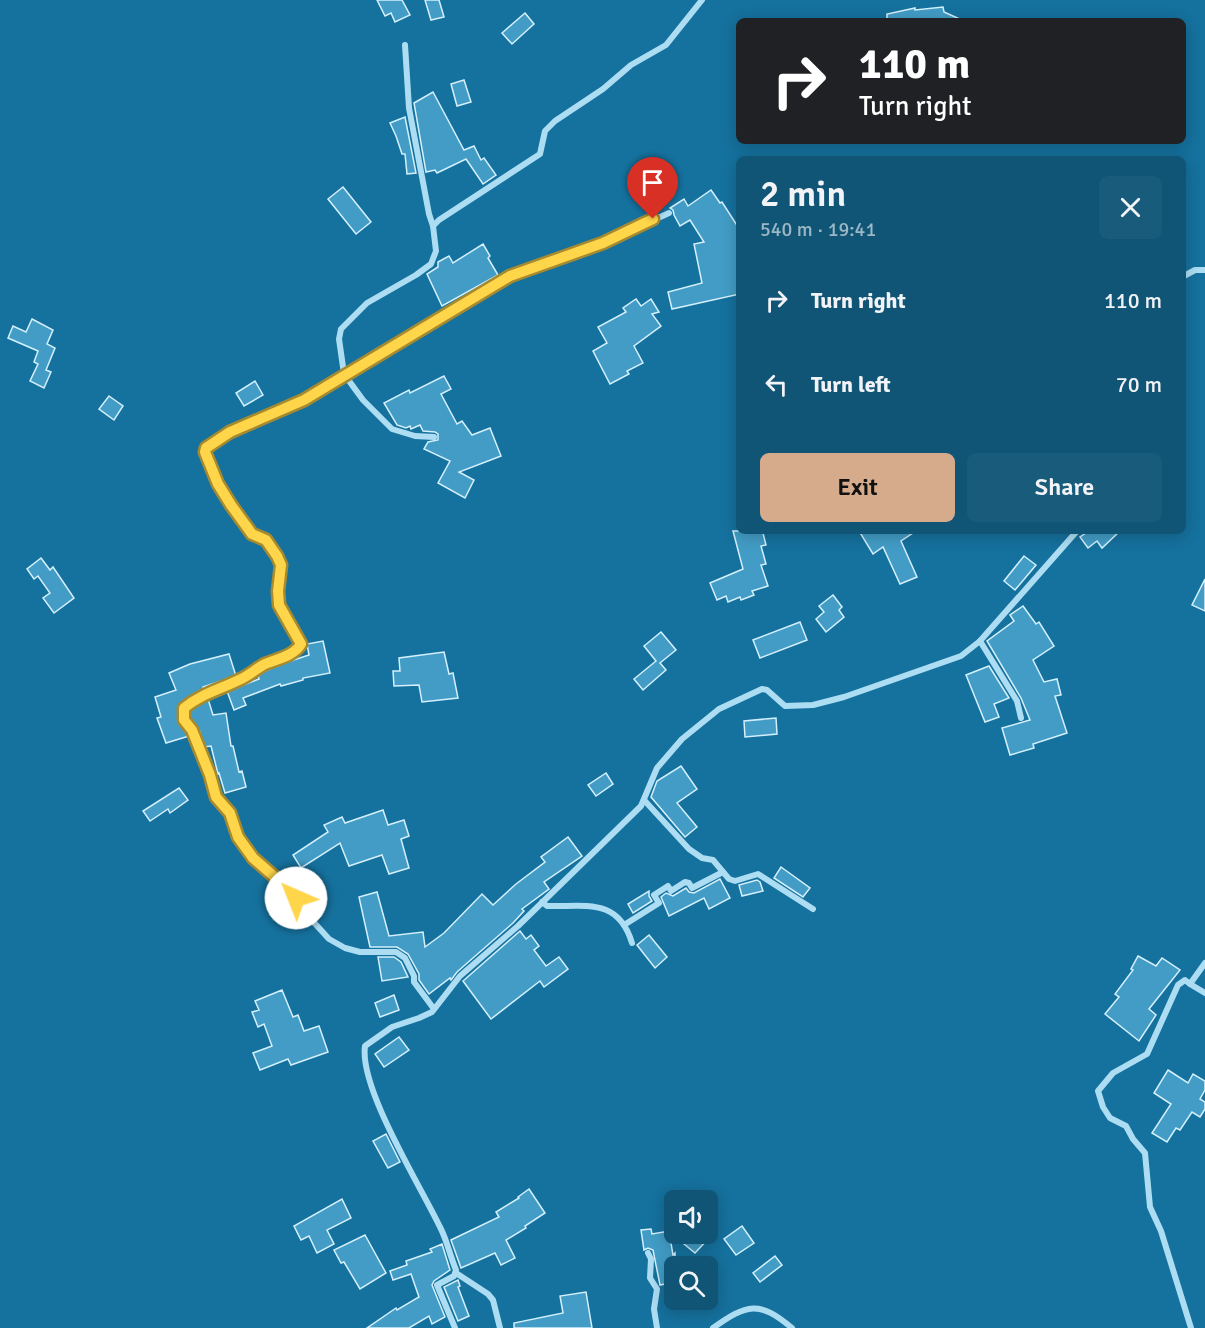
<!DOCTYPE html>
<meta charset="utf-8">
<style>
body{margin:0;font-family:Signika,sans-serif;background:#195b7b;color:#f1f3f6;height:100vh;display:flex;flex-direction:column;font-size:22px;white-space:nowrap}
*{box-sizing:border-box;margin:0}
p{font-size:20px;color:#9cb7c5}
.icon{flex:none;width:33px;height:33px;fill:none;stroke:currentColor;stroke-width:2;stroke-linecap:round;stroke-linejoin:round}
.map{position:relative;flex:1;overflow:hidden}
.details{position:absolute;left:736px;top:156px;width:450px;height:378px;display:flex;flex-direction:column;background:#105576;border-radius:9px;box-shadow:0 3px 15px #0003}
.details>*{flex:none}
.top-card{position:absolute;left:736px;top:18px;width:450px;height:126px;border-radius:9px;box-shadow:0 3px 15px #0003;background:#202124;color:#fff;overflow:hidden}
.fabs{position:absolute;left:664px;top:1190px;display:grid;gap:12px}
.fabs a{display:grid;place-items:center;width:54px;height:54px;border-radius:9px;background:#105576;box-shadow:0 3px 15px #0003;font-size:30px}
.pin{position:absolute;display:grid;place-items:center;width:51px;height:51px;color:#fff;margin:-62px -26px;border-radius:50% 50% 50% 0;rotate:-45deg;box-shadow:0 0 6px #0007}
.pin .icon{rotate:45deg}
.me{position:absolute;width:66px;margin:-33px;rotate:316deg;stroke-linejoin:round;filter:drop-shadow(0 0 4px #0008)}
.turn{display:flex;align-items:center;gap:21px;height:126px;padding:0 24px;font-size:27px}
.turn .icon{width:78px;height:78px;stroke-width:2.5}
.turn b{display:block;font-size:42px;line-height:51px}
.round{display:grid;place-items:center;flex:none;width:63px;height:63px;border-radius:9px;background:#195b7b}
.head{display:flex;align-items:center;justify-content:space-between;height:102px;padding:0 24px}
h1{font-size:36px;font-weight:600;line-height:45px}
.action{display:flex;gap:12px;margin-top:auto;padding:12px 24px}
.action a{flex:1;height:69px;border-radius:9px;background:#d6ab8b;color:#111;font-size:24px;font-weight:600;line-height:69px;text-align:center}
.action a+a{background:#195b7b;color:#f1f3f6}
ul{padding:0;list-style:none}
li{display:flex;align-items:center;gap:18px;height:84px;padding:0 24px}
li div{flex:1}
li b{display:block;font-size:22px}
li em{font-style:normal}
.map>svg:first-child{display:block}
.building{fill:#429cc5;stroke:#d4f0fd;stroke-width:1.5}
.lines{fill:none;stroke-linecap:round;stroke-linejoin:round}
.street{stroke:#acddf3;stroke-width:6}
.route-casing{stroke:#a68a30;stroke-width:15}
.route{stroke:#ffd54a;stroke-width:10}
</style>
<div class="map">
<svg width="1205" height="1328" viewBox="0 0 1205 1328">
<rect width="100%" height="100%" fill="#15719d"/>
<g class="building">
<polygon points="377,0 402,0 410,15 395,22 391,13 385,16"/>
<polygon points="425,0 439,0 444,17 431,20"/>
<polygon points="943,7 944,12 964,21 887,21 887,14 915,8 915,10"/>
<polygon points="525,13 534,24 512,44 502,33"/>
<polygon points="464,80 471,102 457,106 451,84"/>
<polygon points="433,92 464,150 474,146 481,160 484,158 496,175 483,184 466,159 437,173 435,170 426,172 414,103"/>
<polygon points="405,117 416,173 407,174 405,154 402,154 396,136 390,123"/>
<polygon points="343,187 371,222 356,234 328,199"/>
<polygon points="711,190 720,203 722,202 740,230 740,294 672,309 668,292 702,283 694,244 704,242 690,220 680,226 674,215 673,210 670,208 684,199 688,206"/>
<polygon points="483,244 490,256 488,258 498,275 442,306 427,274 438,267 438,262 449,256 453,263"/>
<polygon points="636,299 641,306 651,299 659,312 652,314 661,326 634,346 643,363 627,371 629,374 610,384 593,351 607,343 598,327 626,312 623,308"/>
<polygon points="32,319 53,330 47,344 55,348 46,370 51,372 44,388 30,381 38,364 34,362 38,351 8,338 13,326 26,332"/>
<polygon points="444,376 451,389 441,394 457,424 462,421 472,435 490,428 501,456 459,472 474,480 465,498 438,483 450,461 424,449 428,442 438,440 438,434 435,432 423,431 420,425 411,429 410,426 406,428 397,425 384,403 409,390 410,393"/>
<polygon points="255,381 263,395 244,406 236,393"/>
<polygon points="109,396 123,406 114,420 99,409"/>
<polygon points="733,531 761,531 761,533 763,533 766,545 761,546 766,564 761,565 768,586 752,591 754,595 741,600 740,597 728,602 726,596 717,600 710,583 743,569"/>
<polygon points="859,531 916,531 901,541 917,577 900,584 883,547 873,554"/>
<polygon points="1089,531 1120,531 1102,548 1097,541 1088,548 1080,537"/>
<polygon points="1024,556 1036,565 1015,590 1004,581"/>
<polygon points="41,558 50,570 53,567 74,598 54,613 43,598 50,593 38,576 34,579 27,569"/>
<polygon points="1205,579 1205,611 1192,605"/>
<polygon points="833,595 842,607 839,610 844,617 826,632 816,619 824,612 819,606"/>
<polygon points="1023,606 1036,624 1039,622 1054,646 1033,660 1044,682 1057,679 1061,695 1055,696 1067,733 1033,744 1034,748 1010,755 1002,728 1030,720 1021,698 987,641 1014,621 1010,615"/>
<polygon points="800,622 807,640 760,658 753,640"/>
<polygon points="661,632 676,650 660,663 666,670 643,690 634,679 656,661 644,646"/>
<polygon points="323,641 330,673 303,678 303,680 281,686 280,684 243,698 246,705 234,710 227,691 259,679 258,675 275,666 309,655 307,644"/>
<polygon points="444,652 449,674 453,673 458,698 422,702 419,685 394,686 393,671 400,671 399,658"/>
<polygon points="229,654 236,676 203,687 204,690 180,704 179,721 189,736 166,743 157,718 161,717 155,697 176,690 169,673 190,664"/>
<polygon points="989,666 1009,698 994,704 999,717 985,722 966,675"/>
<polygon points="208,699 213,715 226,713 231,746 233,746 239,772 242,771 246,787 225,793 219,773 218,774 211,746 204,747 200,732 199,733 189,718 189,711"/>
<polygon points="776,718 777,734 745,737 744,721"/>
<polygon points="681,766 697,789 677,803 697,827 685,837 651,797 657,781"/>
<polygon points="606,773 613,784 596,796 588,785"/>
<polygon points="179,788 188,800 170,813 168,809 150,821 143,811"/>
<polygon points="383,810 388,825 404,820 409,836 401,839 409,868 389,874 382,855 349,866 340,843 301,868 293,855 328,832 324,825 342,817 345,823"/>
<polygon points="568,837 582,856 544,882 549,889 522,909 524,911 513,923 457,972 451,980 450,978 429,994 419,980 419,974 408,954 397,947 370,947 359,897 377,892 389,936 423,932 425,947 444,933 482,894 493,905 516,884 545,862 541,857"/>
<polygon points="781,867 810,888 803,897 774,878"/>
<polygon points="720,879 730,898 709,909 704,898 669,916 661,897 666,893 673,896 686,888 689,892 694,893"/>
<polygon points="757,880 760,882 763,891 742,896 739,885"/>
<polygon points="649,891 649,896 652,901 633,913 628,904"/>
<polygon points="520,931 526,939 531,935 539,946 534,950 546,966 559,957 568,969 544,987 540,981 491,1019 463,981"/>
<polygon points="649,935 667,957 655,968 637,945"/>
<polygon points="1138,956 1156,966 1162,958 1180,970 1149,1009 1156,1015 1139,1041 1105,1014 1119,997 1115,994 1133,970 1131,969"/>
<polygon points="378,957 394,957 401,962 408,977 382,981"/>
<polygon points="282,990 293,1017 298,1015 304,1031 319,1026 328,1052 291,1065 288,1059 260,1070 253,1053 272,1046 264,1024 258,1027 252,1012 259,1010 255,1001"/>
<polygon points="394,995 399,1010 380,1017 375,1003"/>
<polygon points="399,1037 409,1050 384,1067 375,1054"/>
<polygon points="1168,1070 1188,1083 1193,1074 1205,1081 1205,1090 1200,1099 1205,1102 1205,1109 1200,1117 1192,1112 1180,1130 1176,1128 1167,1142 1152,1133 1171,1104 1154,1093"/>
<polygon points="386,1134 400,1162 388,1168 373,1141"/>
<polygon points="529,1189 545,1213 525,1226 526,1228 506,1240 515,1258 501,1265 495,1253 461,1268 451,1240 499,1217 496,1212 519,1198 518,1197"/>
<polygon points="342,1199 351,1218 327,1230 334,1244 317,1253 309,1236 301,1240 294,1226"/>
<polygon points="742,1226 754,1243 736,1255 724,1239"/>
<polygon points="651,1229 652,1234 669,1231 673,1255 675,1253 675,1282 660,1285 653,1250 648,1248 644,1250 641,1230"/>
<polygon points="695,1233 704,1233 709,1238 695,1253 684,1244"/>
<polygon points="365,1235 386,1273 360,1289 344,1262 341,1263 334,1250"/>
<polygon points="442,1244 450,1270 434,1281 432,1285 445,1317 432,1324 429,1316 409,1328 367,1328 396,1308 397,1310 419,1297 411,1274 393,1280 390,1271 407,1265 406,1261 432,1252 430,1249"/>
<polygon points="775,1256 782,1265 760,1282 753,1273"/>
<polygon points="458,1280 460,1286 458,1287 469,1316 458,1321 444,1287"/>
<polygon points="586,1292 592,1328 514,1328 514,1323 563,1313 560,1296"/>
</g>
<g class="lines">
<g class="street">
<polyline points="405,45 409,108 429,214 433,226"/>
<polyline points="1184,276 1195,270 1205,270"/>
<polyline points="434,437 415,436 392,429 363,400 344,374 339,339 341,329 367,303 416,275 431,264 436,251 433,226 439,220 540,154 545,131 555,121 603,89 631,65 666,45 702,0"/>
<polyline points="980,641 1017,701 1021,718"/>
<polyline points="644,800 689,849 702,858 713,860 729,879 735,881 758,874 813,909"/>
<path d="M 542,902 L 547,906 C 585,907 618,897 632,943"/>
<polyline points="624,925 659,903 654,895 668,886 671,891 685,882 689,883 692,888 723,872"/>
<polyline points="1190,984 1205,993"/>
<path d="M 434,1009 L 414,982 L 414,976 L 405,958 L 396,952 L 360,952 L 345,948 L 329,939 L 309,917 L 296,898 L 290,882 L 276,878 L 253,858 L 238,837 L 230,813 L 216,797 L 192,730 L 184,720 L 184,708 C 201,694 221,689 241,679 C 250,675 257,668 265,664 C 277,659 294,656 301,644 L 279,605 L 278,591 L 281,565 L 277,556 L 266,540 L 252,534 L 231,505 L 218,484 L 205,452 L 206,448 L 230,432 L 304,400 L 510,275 L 603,243 L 669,213"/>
<polyline points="648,1253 651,1259 650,1278 657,1289 654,1309 657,1328"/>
<polyline points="456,1273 488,1294 493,1300 500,1328"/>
<path d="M 455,1328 L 437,1285 L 454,1276 L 456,1270 C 450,1256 447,1240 440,1227 C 420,1185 359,1088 365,1046 L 392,1027 L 419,1018 L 432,1012 L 460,976 L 518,926 L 641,806 L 657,768 L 682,739 L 719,709 L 762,689 L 767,690 L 785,706 L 813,705 L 844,697 L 961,656 L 980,641 L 1077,531"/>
<path d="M 713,1328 C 747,1304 759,1300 792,1328"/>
<polyline points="1191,1328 1161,1231 1150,1207 1145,1153 1133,1139 1126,1126 1110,1118 1103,1107 1098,1091 1113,1073 1147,1054 1178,985 1185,980 1190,984 1205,963"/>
</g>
</g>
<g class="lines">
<g class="route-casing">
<path id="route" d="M 296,898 L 290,882 L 276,878 L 253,858 L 238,837 L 230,813 L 216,797 L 210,775 L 192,730 L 184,720 L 184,708 C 201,694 221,689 241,679 C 250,675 257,668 265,664 C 277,659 294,656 301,644 L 279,605 L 278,591 L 281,565 L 277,556 L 266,540 L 252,534 L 231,505 L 218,484 L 205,452 L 206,448 L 230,432 L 304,400 L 510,276 L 603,243 L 653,219"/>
</g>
<use href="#route" class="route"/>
</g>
</svg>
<div class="fabs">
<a><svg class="icon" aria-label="sound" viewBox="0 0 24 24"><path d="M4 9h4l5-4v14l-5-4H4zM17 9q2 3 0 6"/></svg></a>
<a><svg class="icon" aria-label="search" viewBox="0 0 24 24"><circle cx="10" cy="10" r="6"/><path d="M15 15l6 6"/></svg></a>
</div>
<div class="pin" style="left:653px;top:219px;background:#d93025"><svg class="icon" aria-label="arrive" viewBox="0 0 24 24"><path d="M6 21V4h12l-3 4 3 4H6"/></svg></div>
<svg class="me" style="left:296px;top:898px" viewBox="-20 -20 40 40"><circle r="19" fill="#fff"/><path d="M0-13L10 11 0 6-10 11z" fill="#ffd54a"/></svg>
<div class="top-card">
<div class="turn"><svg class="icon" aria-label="right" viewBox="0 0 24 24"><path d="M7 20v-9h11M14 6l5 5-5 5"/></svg><div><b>110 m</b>Turn right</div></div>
</div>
<section class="details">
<div class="head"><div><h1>2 min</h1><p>540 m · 19:41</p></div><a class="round"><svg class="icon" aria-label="close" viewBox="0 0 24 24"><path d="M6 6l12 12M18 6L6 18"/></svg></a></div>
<ul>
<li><svg class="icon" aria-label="right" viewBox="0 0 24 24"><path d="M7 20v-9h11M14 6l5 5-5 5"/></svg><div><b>Turn right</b></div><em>110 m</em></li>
<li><svg class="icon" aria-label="left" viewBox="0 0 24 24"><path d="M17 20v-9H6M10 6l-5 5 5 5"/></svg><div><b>Turn left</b></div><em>70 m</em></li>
</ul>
<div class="action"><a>Exit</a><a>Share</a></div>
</section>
</div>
